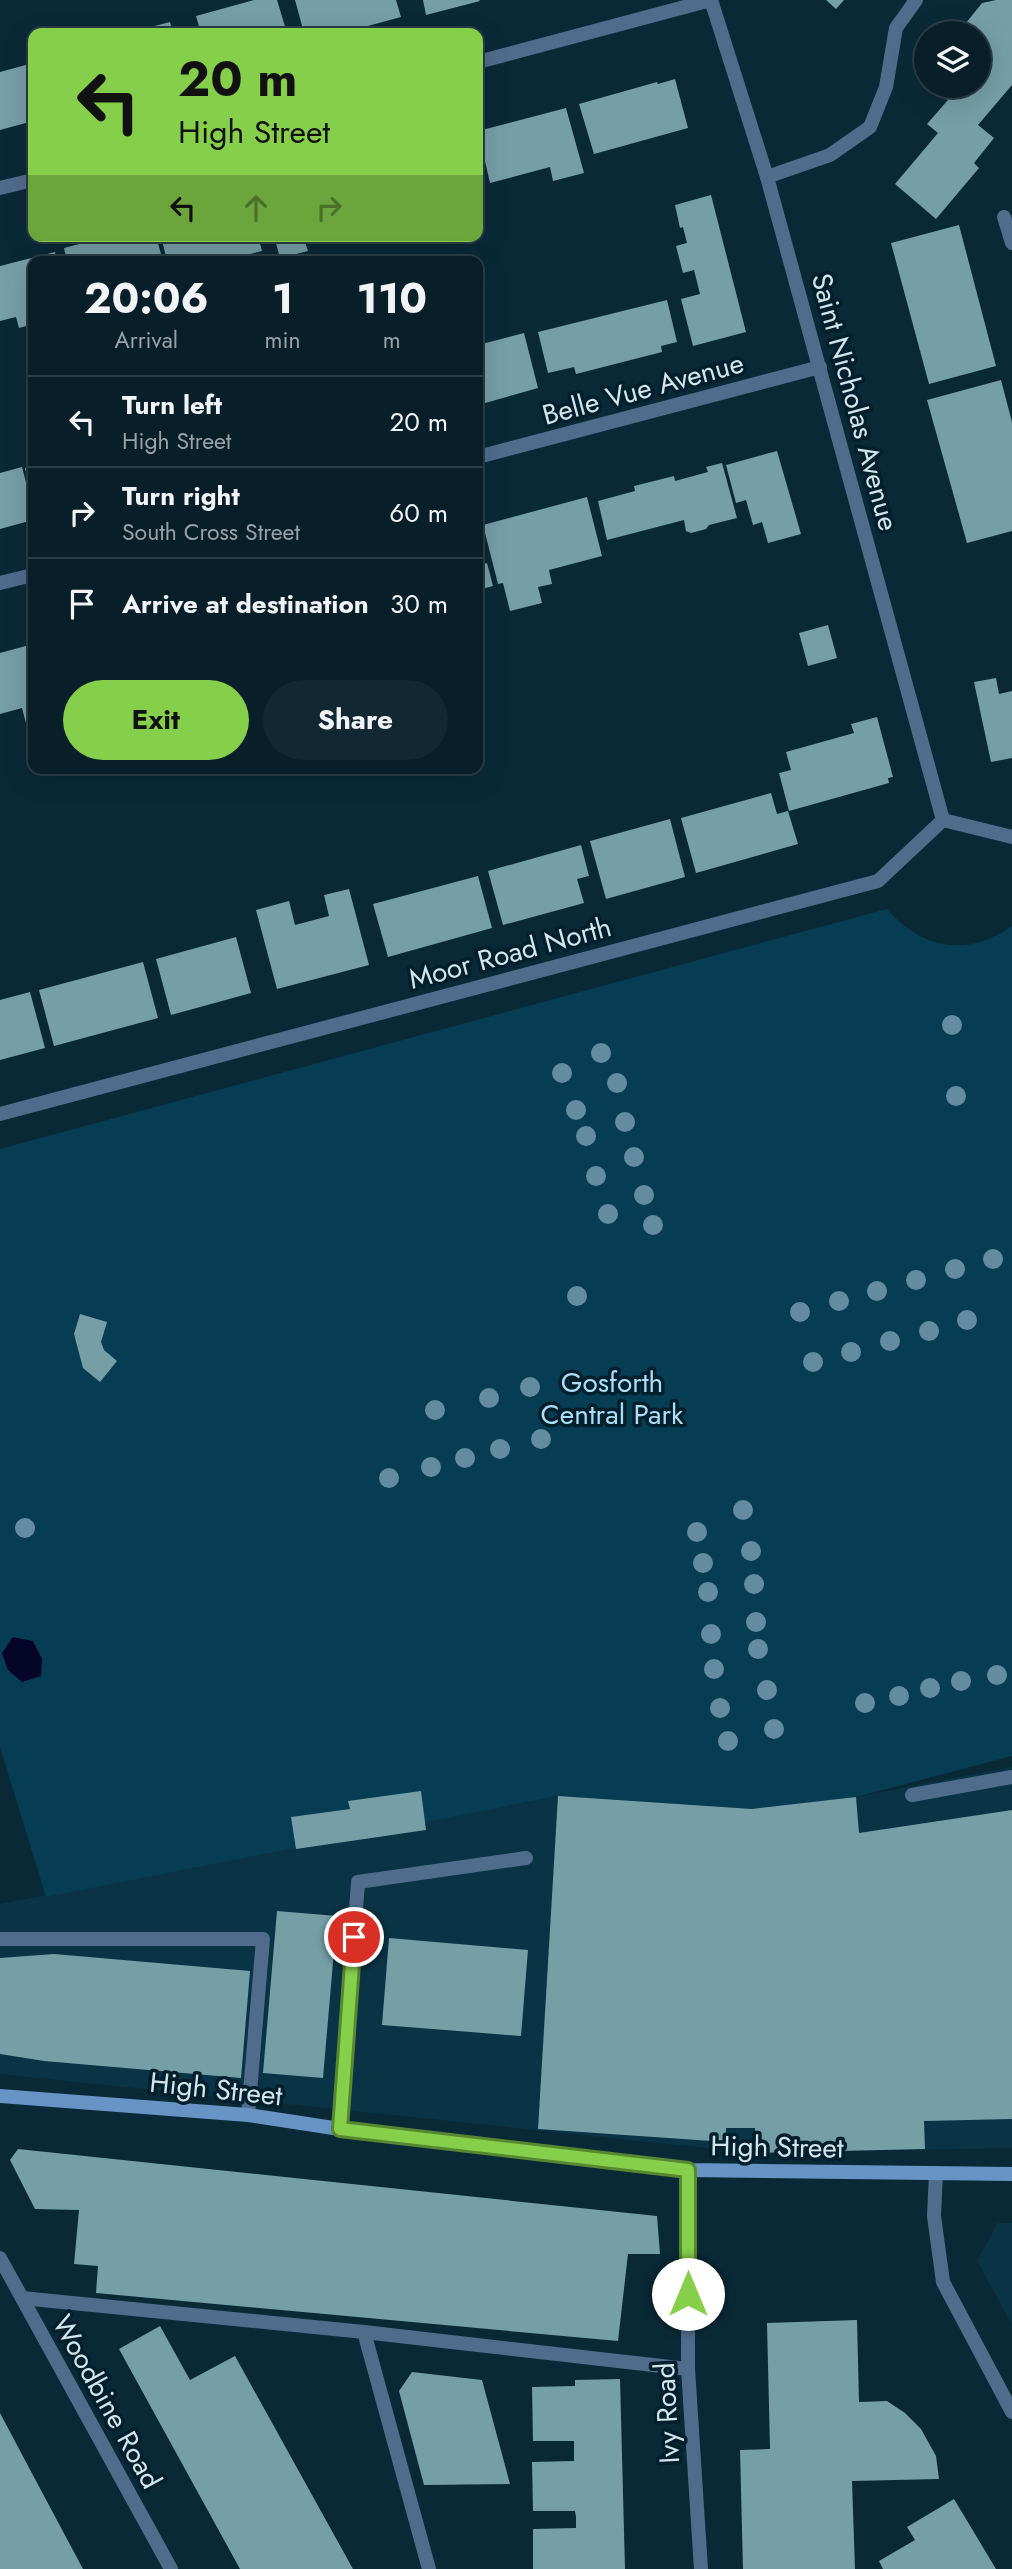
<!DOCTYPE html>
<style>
body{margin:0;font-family:Jost,sans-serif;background:#112731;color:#f1f3f6;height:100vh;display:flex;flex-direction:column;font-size:26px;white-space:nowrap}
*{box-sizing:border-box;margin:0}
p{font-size:23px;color:#98a2a8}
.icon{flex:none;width:38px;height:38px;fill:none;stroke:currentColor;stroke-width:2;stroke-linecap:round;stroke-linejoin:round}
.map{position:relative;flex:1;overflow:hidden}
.sheet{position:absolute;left:28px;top:256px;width:455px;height:518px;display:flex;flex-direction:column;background:#081f29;border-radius:14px;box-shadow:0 7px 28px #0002,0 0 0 2px #293d46}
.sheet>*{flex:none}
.hud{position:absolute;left:28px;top:28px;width:455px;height:214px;border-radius:14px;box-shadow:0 7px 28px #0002,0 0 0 2px #293d46;background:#86cf4b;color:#111;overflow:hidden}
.tools{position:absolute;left:914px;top:21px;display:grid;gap:14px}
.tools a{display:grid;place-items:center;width:77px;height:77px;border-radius:50%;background:#081f29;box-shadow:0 7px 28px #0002,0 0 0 2px #293d46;font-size:35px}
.pin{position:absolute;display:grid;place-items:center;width:60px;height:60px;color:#fff;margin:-30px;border:4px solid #fff;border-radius:50%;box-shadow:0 2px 7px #0007}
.me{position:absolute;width:77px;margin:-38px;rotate:0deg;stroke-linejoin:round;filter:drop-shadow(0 0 5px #0008)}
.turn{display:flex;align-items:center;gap:24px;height:147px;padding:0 35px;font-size:32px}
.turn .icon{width:91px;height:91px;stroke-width:2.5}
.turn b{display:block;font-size:49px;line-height:60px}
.lanes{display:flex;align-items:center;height:66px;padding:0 35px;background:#0003;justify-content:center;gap:35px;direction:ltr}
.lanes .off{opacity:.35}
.eta{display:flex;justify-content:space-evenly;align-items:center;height:119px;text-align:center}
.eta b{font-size:42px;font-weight:700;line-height:49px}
.cta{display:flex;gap:14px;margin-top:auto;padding:14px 35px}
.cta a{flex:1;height:80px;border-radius:42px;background:#86cf4b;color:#111;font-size:28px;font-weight:700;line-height:80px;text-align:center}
.cta a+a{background:#112731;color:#f1f3f6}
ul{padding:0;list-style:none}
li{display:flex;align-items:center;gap:21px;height:91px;padding:0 35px;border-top:2px solid #293d46}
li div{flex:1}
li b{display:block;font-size:26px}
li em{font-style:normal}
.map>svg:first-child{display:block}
.built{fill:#0a3345}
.green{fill:#063d53}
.water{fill:#040527}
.building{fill:#769ea6}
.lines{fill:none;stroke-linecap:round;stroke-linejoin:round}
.lane{stroke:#506c8b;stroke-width:14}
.street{stroke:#506c8b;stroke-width:14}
.secondary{stroke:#6794c5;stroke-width:14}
.tree{fill:#648ca0}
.route-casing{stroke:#578731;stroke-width:18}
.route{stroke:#86cf4b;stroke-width:12}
.labels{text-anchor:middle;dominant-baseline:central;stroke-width:7;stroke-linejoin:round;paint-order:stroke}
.street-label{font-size:28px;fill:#d4e5ee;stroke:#011f2d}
.park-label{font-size:28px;fill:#adddf6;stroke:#011f2d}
</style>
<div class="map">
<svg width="1012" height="2569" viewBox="0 0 1012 2569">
<rect width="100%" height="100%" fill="#0a2937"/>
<g class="built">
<polygon points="1012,1767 1012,2148 755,2153 0,2074 0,1904 558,1796 752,1809 856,1797"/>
<polygon points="998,2223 1012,2223 1012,2324 977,2261"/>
</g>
<path class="green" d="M 887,909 C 921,949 968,958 1012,926 L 1012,1756 L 856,1797 L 752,1809 L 558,1796 L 46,1897 L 0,1747 L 0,1149 Z"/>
<polygon class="water" points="13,1637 33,1641 42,1659 41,1676 22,1682 8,1670 2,1653"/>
<g class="building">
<polygon points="254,0 277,0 287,33 201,33 196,16"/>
<polygon points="295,0 396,0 401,17 342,33 304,33"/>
<polygon points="423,0 479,0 480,1 426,15"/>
<polygon points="826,0 844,0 836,9"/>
<polygon points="996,0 1012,0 1012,85 978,125 994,138 974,163 979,168 936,219 895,184 938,133 927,124 948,100 931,86 978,86 978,33 958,33 982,3"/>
<polygon points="170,22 173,33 131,33 131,32"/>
<polygon points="33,63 33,121 0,130 0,72"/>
<polygon points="675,79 688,128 594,154 579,104 657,82 658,84"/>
<polygon points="566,108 584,173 553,181 550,167 490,183 478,131"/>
<polygon points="711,195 746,332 693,346 681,299 700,294 694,270 683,273 676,246 687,243 683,227 680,228 675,205"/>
<polygon points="959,225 996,366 929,384 891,243"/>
<polygon points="110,236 156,236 163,261 67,261 64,248"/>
<polygon points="161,236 258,236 262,251 223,261 167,261"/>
<polygon points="274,236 303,236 308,251 280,258"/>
<polygon points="55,252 57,261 33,261 33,324 19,328 16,317 0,321 0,266"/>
<polygon points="667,300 677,342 661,346 662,352 576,374 574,367 548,373 538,332"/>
<polygon points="524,333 538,388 478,405 478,345"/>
<polygon points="1001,380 1012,422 1012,531 967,543 927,400"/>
<polygon points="777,451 801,534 768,543 762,522 753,525 746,500 736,503 726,465"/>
<polygon points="722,463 737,518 709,525 706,529 691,533 686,531 684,520 607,540 598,501 635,491 634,486 674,476 675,481 708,472 706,467"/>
<polygon points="33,466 33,496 32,496 25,468"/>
<polygon points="22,467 33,509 33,520 0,529 0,473"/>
<polygon points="587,497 602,556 549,570 552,584 538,587 542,603 510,611 503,583 498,584 483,525"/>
<polygon points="478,557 481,565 487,563 493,586 478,590"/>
<polygon points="828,625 837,658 808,666 799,633"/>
<polygon points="33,644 33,730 28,731 22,708 0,714 0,653"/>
<polygon points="996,678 999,694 1012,691 1012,758 991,762 974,682"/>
<polygon points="877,717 893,777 888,778 889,783 789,811 779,773 791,770 786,752 854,733 851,724"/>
<polygon points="771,793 777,814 788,811 798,844 696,873 681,818"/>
<polygon points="670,819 685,877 606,899 590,841"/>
<polygon points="581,845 589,876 577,879 584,903 503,925 488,871"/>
<polygon points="478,876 492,928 388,957 373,904"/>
<polygon points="349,889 369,965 277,989 256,910 289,901 295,925 329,916 324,895"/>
<polygon points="236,937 251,993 171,1015 156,959"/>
<polygon points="143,962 158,1018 54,1046 39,990"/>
<polygon points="30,992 45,1048 0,1060 0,1000"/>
<polygon points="80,1314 107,1322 101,1342 104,1350 117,1361 100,1382 83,1368 74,1334"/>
<polygon points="421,1791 426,1830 296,1849 291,1817 350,1809 348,1801"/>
<polygon points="558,1796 752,1809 856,1797 859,1833 1012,1810 1012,2119 924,2121 925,2149 755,2153 755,2128 726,2128 726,2142 538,2129"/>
<polygon points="277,1911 337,1916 323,2078 263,2073"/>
<polygon points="389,1938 528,1950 521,2036 382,2025"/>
<polygon points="54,1954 250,1971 241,2078 44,2061 0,2054 0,1958"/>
<polygon points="18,2149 657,2216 660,2254 628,2254 618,2341 96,2293 98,2266 74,2264 79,2210 35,2209 10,2160"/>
<polygon points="857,2320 859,2402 887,2401 905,2413 921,2429 936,2456 939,2479 852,2481 855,2569 743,2569 740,2450 770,2449 767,2323"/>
<polygon points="160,2326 190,2380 235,2356 353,2569 240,2569 119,2349"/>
<polygon points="412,2372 482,2380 510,2484 424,2485 399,2391"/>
<polygon points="620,2379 625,2569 533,2569 533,2529 576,2528 576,2517 575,2511 533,2511 532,2462 574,2461 574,2441 533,2441 532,2387 575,2386 575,2380"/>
<polygon points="0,2413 35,2479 83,2569 0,2569"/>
<polygon points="954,2499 996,2569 883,2569 879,2561 915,2540 907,2527"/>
</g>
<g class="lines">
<g class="lane">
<polyline points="912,1795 1012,1777"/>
<polyline points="0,1939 263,1939 248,2115"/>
<polyline points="22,2298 364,2332 429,2569"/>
<polyline points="364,2332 688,2369"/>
</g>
<g class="street">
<polyline points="711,0 767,177 943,820"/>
<polyline points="478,62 711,0"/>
<polyline points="767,177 830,155 870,127 886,87 896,28 916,0"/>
<polyline points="0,188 33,180"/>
<polyline points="1004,217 1012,243"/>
<polyline points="478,457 820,367"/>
<polyline points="0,583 33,575"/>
<polyline points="0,1114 878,881 943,820 1012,837"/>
<polyline points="340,2129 358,1882 526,1858"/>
<polyline points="688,2170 688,2369 701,2569"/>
<polyline points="936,2173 934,2216 943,2282 1012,2412"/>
<polyline points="0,2258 171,2569"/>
</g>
<polyline class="secondary" points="0,2096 248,2115 340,2129 688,2170 1012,2174"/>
</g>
<g class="tree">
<circle cx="952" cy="1025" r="10"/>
<circle cx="601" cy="1053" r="10"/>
<circle cx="562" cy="1073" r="10"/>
<circle cx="617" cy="1083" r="10"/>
<circle cx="956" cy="1096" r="10"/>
<circle cx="576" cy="1110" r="10"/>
<circle cx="625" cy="1122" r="10"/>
<circle cx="586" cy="1136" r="10"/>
<circle cx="634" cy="1157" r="10"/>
<circle cx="596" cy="1176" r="10"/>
<circle cx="644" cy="1195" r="10"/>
<circle cx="608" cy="1214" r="10"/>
<circle cx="653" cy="1225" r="10"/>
<circle cx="993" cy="1259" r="10"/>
<circle cx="955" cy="1269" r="10"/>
<circle cx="916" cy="1280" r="10"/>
<circle cx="877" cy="1291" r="10"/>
<circle cx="577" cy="1296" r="10"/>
<circle cx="839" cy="1301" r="10"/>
<circle cx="800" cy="1312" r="10"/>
<circle cx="967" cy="1320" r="10"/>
<circle cx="929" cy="1331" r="10"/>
<circle cx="890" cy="1341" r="10"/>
<circle cx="851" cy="1352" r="10"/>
<circle cx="813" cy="1362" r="10"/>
<circle cx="530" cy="1387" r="10"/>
<circle cx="489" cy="1398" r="10"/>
<circle cx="435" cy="1410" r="10"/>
<circle cx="541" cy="1439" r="10"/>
<circle cx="500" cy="1449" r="10"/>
<circle cx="465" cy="1458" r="10"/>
<circle cx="431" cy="1467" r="10"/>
<circle cx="389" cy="1478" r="10"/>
<circle cx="743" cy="1510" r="10"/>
<circle cx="25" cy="1528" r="10"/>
<circle cx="697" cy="1532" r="10"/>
<circle cx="751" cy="1551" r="10"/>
<circle cx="703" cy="1563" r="10"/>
<circle cx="754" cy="1584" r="10"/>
<circle cx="708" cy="1592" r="10"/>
<circle cx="756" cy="1622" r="10"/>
<circle cx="711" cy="1634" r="10"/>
<circle cx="758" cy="1649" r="10"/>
<circle cx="714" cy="1669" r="10"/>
<circle cx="997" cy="1675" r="10"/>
<circle cx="961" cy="1681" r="10"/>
<circle cx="930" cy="1688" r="10"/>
<circle cx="767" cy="1690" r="10"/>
<circle cx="899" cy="1696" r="10"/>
<circle cx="865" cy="1703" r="10"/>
<circle cx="720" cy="1708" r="10"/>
<circle cx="774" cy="1729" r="10"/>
<circle cx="728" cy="1741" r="10"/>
</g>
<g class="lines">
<g class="route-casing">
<polyline id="route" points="354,1937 340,2129 688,2170 688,2294"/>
</g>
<use href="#route" class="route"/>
</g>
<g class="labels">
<g class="street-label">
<text transform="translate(643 389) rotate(-15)">Belle Vue Avenue</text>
<text transform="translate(855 402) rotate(75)">Saint Nicholas Avenue</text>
<text transform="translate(510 953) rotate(-15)">Moor Road North</text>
<text transform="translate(216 2089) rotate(6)">High Street</text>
<text transform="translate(777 2147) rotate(1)">High Street</text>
<text transform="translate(107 2402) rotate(61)">Woodbine Road</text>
<text transform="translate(667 2413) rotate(-93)">Ivy Road</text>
</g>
<g class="park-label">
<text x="612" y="1382">Gosforth<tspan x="612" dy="32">Central Park</tspan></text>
</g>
</g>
</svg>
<div class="tools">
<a><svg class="icon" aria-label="layers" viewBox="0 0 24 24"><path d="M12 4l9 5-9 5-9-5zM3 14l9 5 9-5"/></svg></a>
</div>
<div class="pin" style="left:354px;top:1937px;background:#d93025"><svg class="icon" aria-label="arrive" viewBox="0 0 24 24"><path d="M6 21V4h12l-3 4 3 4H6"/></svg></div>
<svg class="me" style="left:688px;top:2294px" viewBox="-20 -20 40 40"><circle r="19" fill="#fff"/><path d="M0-13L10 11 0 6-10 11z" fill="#86cf4b"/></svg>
<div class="hud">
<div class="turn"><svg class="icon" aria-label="left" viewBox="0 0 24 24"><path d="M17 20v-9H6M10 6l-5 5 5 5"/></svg><div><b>20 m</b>High Street</div></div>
<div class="lanes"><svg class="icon" aria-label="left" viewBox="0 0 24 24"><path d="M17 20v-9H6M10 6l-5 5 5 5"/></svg><svg class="icon off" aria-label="ahead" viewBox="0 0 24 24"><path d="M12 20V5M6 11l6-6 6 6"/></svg><svg class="icon off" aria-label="right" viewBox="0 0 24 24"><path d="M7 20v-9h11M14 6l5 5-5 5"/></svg></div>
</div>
<section class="sheet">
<div class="eta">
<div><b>20:06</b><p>Arrival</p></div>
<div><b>1</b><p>min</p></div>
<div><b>110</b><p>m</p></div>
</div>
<ul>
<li><svg class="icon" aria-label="left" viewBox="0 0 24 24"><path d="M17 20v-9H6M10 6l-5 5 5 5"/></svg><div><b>Turn left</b><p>High Street</p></div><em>20 m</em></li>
<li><svg class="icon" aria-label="right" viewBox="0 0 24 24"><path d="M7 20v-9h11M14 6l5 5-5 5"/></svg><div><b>Turn right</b><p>South Cross Street</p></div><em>60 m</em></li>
<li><svg class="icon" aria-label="arrive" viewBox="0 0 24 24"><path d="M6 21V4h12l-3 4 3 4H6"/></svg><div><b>Arrive at destination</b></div><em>30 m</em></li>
</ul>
<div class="cta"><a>Exit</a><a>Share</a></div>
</section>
</div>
